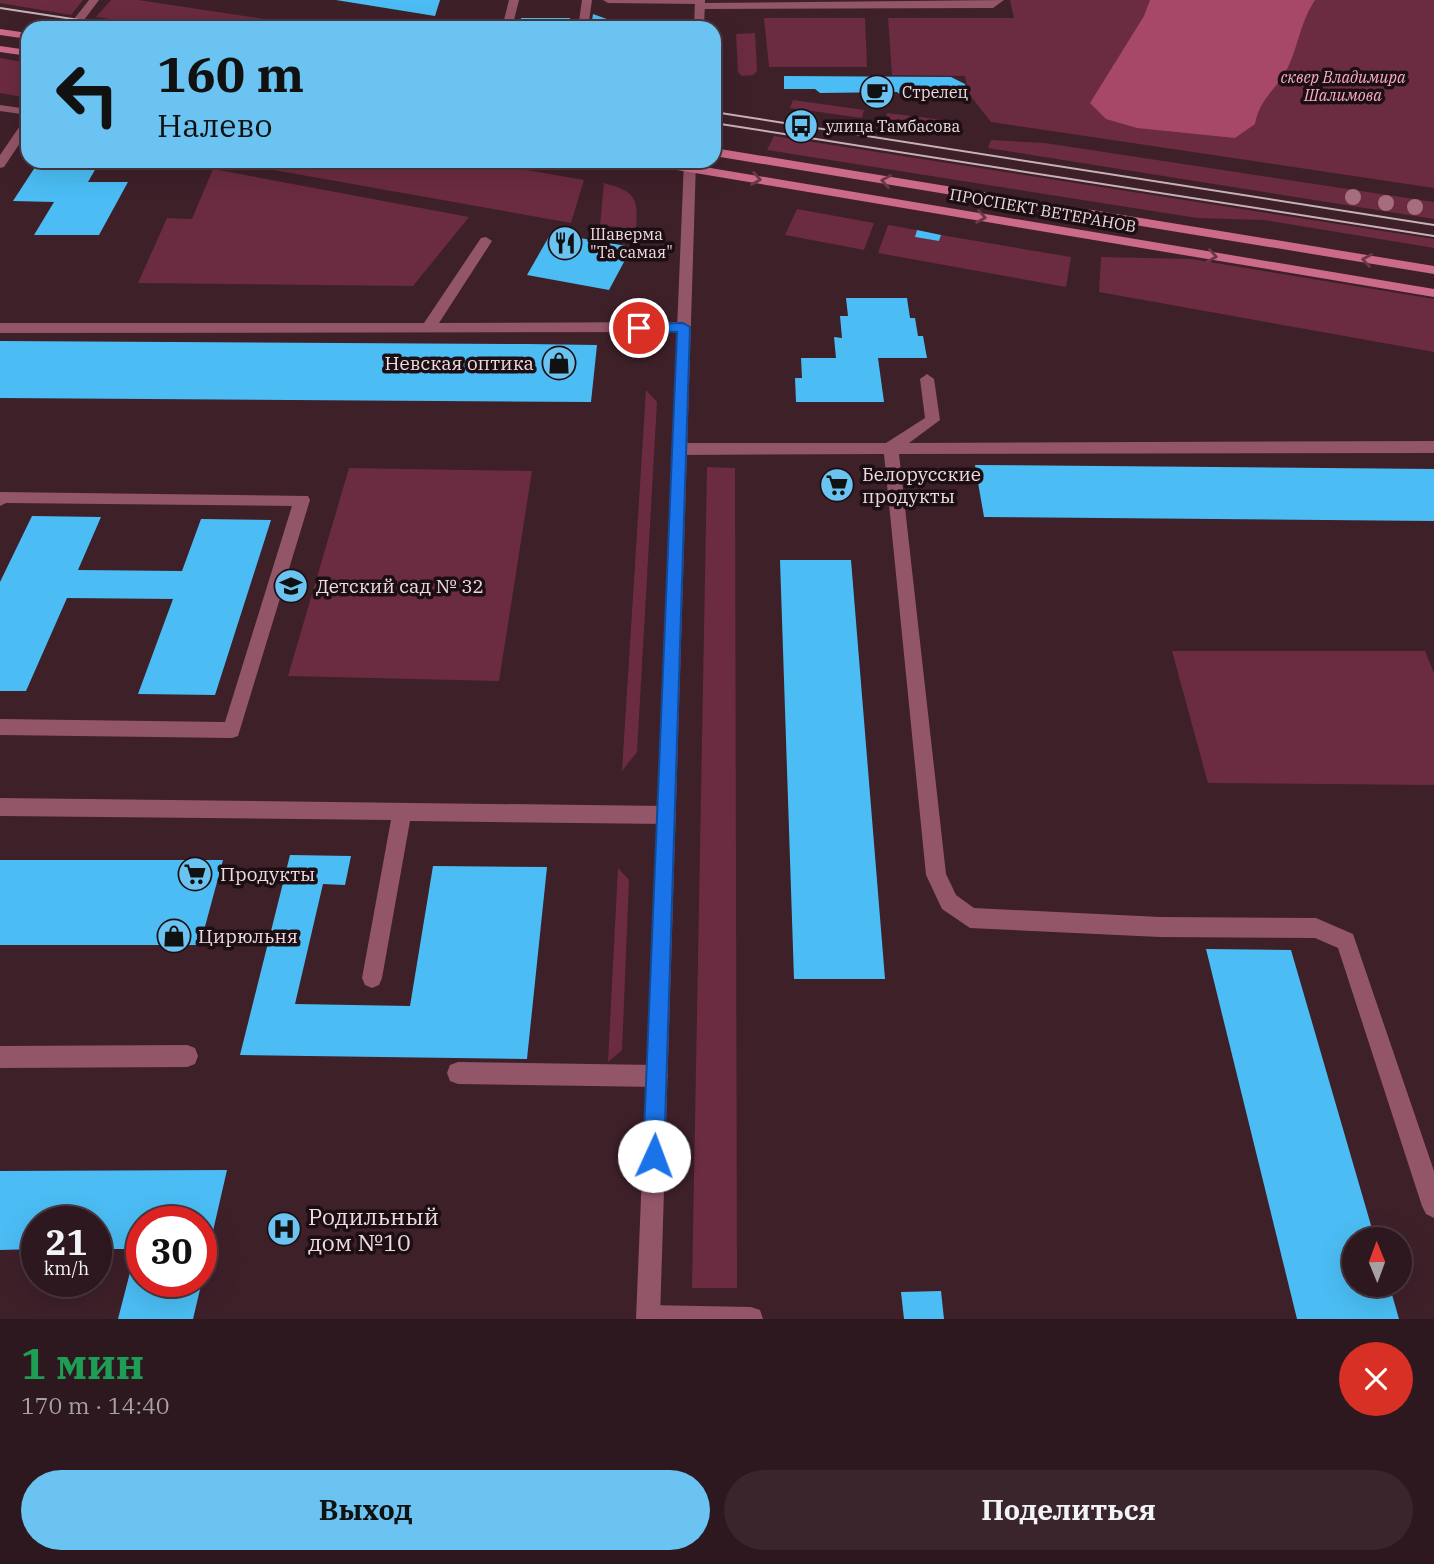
<!DOCTYPE html>
<html lang="ru">
<meta charset="utf-8">
<style>
body{margin:0;font-family:"IBM Plex Serif",serif;background:#3a252c;color:#f1f3f6;height:100vh;display:flex;flex-direction:column;font-size:26px;white-space:nowrap}
*{box-sizing:border-box;margin:0}
p{font-size:23px;color:#a7a0a4}
.icon{flex:none;width:38px;height:38px;fill:none;stroke:currentColor;stroke-width:2;stroke-linecap:round;stroke-linejoin:round}
.map{position:relative;height:1319px;overflow:hidden}
.sheet{display:flex;flex-direction:column;background:#2e181f;flex:1}
.sheet>*{flex:none}
.top-card{position:absolute;left:21px;top:21px;width:700px;height:147px;border-radius:21px;box-shadow:0 7px 28px #0002,0 0 0 2px #49373d;background:#6ac3f1;color:#111;overflow:hidden}
.needle{width:46px;rotate:359deg}
.controls{position:absolute;left:1342px;top:1227px;display:grid;gap:14px}
.controls a{display:grid;place-items:center;width:70px;height:70px;border-radius:50%;background:#2e181f;box-shadow:0 7px 28px #0002,0 0 0 2px #49373d;font-size:35px}
.speed{position:absolute;left:21px;top:1206px;display:flex;gap:14px;font-size:35px;font-weight:700;text-align:center}
.speed>*{display:grid;place-content:center;width:91px;height:91px;border-radius:50%;background:#2e181f;box-shadow:0 7px 28px #0002,0 0 0 2px #49373d;line-height:1}
.speed small{font-size:18px;font-weight:400}
.speed .limit{border:10px solid #d22;background:#fff;color:#111}
.pin{position:absolute;display:grid;place-items:center;width:60px;height:60px;color:#fff;margin:-30px;border:4px solid #fff;border-radius:50%;box-shadow:0 2px 7px #0007}
.me{position:absolute;width:77px;margin:-38px;rotate:2deg;stroke-linejoin:round;filter:drop-shadow(0 0 5px #0008)}
.turn{display:flex;align-items:center;gap:24px;height:147px;padding:0 21px;font-size:32px}
.turn .icon{width:91px;height:91px;stroke-width:2.5}
.turn b{display:block;font-size:49px;line-height:60px}
.round{display:grid;place-items:center;flex:none;width:74px;height:74px;border-radius:37px;background:#3a252c}
.overview{display:flex;align-items:center;justify-content:space-between;height:119px;padding:0 21px}
h1{font-size:42px;font-weight:800;line-height:52px;color:#1e9e55}
.button{display:flex;gap:14px;margin-top:auto;padding:14px 21px}
.button a{flex:1;height:80px;border-radius:42px;background:#6ac3f1;color:#111;font-size:28px;font-weight:800;line-height:80px;text-align:center}
.button a+a{background:#3a252c;color:#f1f3f6}
.map>svg:first-child{display:block}
.green{fill:#6b2b41}
.water{fill:#a74868}
.building{fill:#4bbdf4}
.lines{fill:none;stroke-linecap:round;stroke-linejoin:round}
.service{fill:#935568;fill-rule:evenodd}
.minor{fill:#935568;fill-rule:evenodd}
.secondary{fill:#cc6a89;fill-rule:evenodd}
.tram{stroke:#c8b2b7;stroke-width:2}
.tree{fill:#a66d7d}
.oneway{stroke:#6b3848}
.route{fill:#1a73e8;stroke:#114b97;stroke-width:2}
.labels{text-anchor:middle;dominant-baseline:central;stroke-width:7;stroke-linejoin:round;paint-order:stroke}
.far-park-label{font-size:16px;font-style:italic;fill:#fbacc2;stroke:#1c0f13}
.far-poi-label{font-size:16px;fill:#eedadf;stroke:#1c0f13;text-anchor:start}
.far-street-label{font-size:16px;fill:#eedadf;stroke:#1c0f13}
.poi-label{font-size:19px;fill:#eedadf;stroke:#1c0f13;text-anchor:start}
.near-poi-label{font-size:23px;fill:#eedadf;stroke:#1c0f13;text-anchor:start}
</style>
<div class="map">
<svg width="1434" height="1319" viewBox="0 0 1434 1319">
<rect width="100%" height="100%" fill="#3e2029"/>
<g class="green">
<polygon points="0,0 83,0 71,15 0,3"/>
<polygon points="111,0 138,0 324,28 170,28 96,17"/>
<polygon points="1010,0 1434,0 1434,188 991,122 969,94 965,76 892,75 888,18 1014,18"/>
<polygon points="764,18 865,18 867,67 769,67"/>
<polygon points="755,33 757,71 753,75 742,76 738,72 736,34"/>
<polygon points="0,58 28,63 28,98 0,93"/>
<polygon points="793,100 864,110 862,118 790,108"/>
<polygon points="887,113 960,122 958,130 885,121"/>
<polygon points="774,136 1434,239 1434,248 1264,220 1197,218 767,150"/>
<polygon points="991,140 1045,143 1434,202 1434,219 988,148"/>
<polygon points="286,161 475,161 584,180 571,223 246,165"/>
<polygon points="213,169 469,217 413,286 138,283 167,218 192,219"/>
<path d="M 604,183 C 636,192 638,197 636,229 L 600,225 Z"/>
<polygon points="797,209 874,223 864,250 785,235"/>
<polygon points="888,225 917,230 916,237 939,241 941,235 1071,257 1066,287 878,253"/>
<polygon points="1101,257 1191,259 1434,299 1434,352 1099,292"/>
<polygon points="646,390 657,402 637,752 622,771"/>
<polygon points="707,467 735,468 737,1288 692,1288"/>
<polygon points="349,468 532,471 499,681 288,676"/>
<polygon points="1172,651 1425,651 1434,673 1434,785 1208,783"/>
<polygon points="618,868 629,880 622,1050 608,1062"/>
</g>
<path class="water" d="M 1150,0 L 1315,0 C 1300,23 1299,44 1288,67 C 1277,90 1260,97 1255,124 L 1235,138 L 1137,128 L 1106,119 L 1090,103 L 1144,16 Z"/>
<g class="building">
<polygon points="336,0 440,0 435,16"/>
<polygon points="593,14 615,22 614,28 591,28"/>
<polygon points="521,18 570,18 568,28 519,28"/>
<polygon points="784,76 951,77 965,84 968,95 955,99 906,99 897,92 820,93 815,89 784,89"/>
<polygon points="39,161 100,161 88,182 128,182 99,235 34,235 54,202 13,201"/>
<polygon points="917,230 941,235 939,241 915,237"/>
<polygon points="551,233 632,247 609,290 527,275"/>
<polygon points="846,298 907,298 910,318 915,318 918,336 923,336 927,358 878,358 884,402 796,402 795,378 802,378 801,358 836,358 834,337 842,338 840,316 848,316"/>
<polygon points="0,341 527,344 597,345 591,402 0,398"/>
<polygon points="975,465 1434,469 1434,521 984,517"/>
<polygon points="32,516 101,517 78,570 182,571 201,519 271,520 215,695 138,694 173,599 67,598 26,691 0,691 0,582"/>
<polygon points="780,560 851,560 885,979 794,979"/>
<polygon points="290,855 351,856 345,885 323,884 295,1004 410,1006 433,866 547,867 527,1059 240,1055"/>
<polygon points="0,860 223,860 200,945 0,945"/>
<polygon points="1206,949 1291,950 1375,1239 1354,1239 1354,1284 1389,1284 1399,1319 1297,1319"/>
<polygon points="227,1170 202,1279 201,1222 142,1222 142,1281 202,1281 193,1319 118,1319 136,1249 96,1249 96,1222 37,1222 37,1249 0,1250 0,1171"/>
<polygon points="941,1291 944,1319 904,1319 901,1292"/>
</g>
<g class="lines">
<g class="service">
<polygon points="89,0 99,0 78,28 67,28"/>
<polygon points="509,0 519,0 512,28 502,28"/>
<polygon points="582,0 592,0 588,28 578,28"/>
<polygon points="603,0 704,0 704,3 1004,0 993,8 700,9 696,8 696,4 608,3"/>
<polygon points="28,118 28,131 4,167 0,168 0,155 24,120"/>
<polygon points="486,237 492,241 439,323 683,322 690,327 683,332 0,333 0,323 424,323 481,238"/>
<polygon points="927,374 934,379 940,420 909,443 1434,441 1434,453 899,454 946,874 956,895 974,908 1160,917 1316,918 1353,934 1434,1171 1434,1218 1426,1214 1422,1206 1338,948 1315,938 1160,937 970,928 942,909 926,875 884,454 679,455 671,449 679,443 886,443 925,418 920,379"/>
<polygon points="0,492 308,496 310,500 238,736 232,738 0,735 0,719 225,722 292,506 6,503 0,506"/>
<polygon points="0,798 666,806 673,809 676,815 673,821 666,824 410,821 382,978 379,985 372,988 365,985 362,978 391,820 0,816"/>
<polygon points="187,1045 195,1048 198,1056 195,1064 187,1067 0,1068 0,1046"/>
<polygon points="458,1062 657,1065 665,1068 668,1076 665,1084 657,1087 458,1084 450,1081 447,1073 450,1065"/>
<polygon points="648,1305 751,1307 760,1310 763,1319 637,1319 639,1308"/>
</g>
<g class="minor">
<polygon points="695,0 705,0 704,28 694,28"/>
<polygon points="0,105 28,109 28,115 0,111"/>
<polygon points="684,161 696,161 660,1319 636,1319"/>
</g>
<g class="secondary">
<polygon points="0,29 28,33 28,39 0,35"/>
<polygon points="0,46 28,50 28,56 0,52"/>
<polygon points="714,148 1434,266 1434,274 714,156"/>
<polygon points="641,161 669,161 1434,289 1434,297 647,165"/>
</g>
<g class="tram">
<polyline points="0,8 132,28"/>
<polyline points="714,112 1434,225"/>
<polyline points="714,123 1434,236"/>
</g>
</g>
<g class="tree">
<circle cx="1353" cy="197" r="8"/>
<circle cx="1386" cy="203" r="8"/>
<circle cx="1415" cy="207" r="8"/>
</g>
<defs><path id="oneway-chevron" d="M-2-3.5L2.5 0L-2 3.5" fill="none" stroke-width="1.6" stroke-linecap="round" stroke-linejoin="round" transform="scale(1.75)"/></defs>
<g class="oneway">
<use href="#oneway-chevron" transform="translate(756 179) rotate(10)"/>
<use href="#oneway-chevron" transform="translate(886 181) rotate(-170)"/>
<use href="#oneway-chevron" transform="translate(981 217) rotate(10)"/>
<use href="#oneway-chevron" transform="translate(1212 256) rotate(9)"/>
<use href="#oneway-chevron" transform="translate(1367 260) rotate(-171)"/>
</g>
<polygon class="route" points="683,323 690,327 664,1156 661,1164 654,1167 646,1164 643,1156 677,332 639,332 632,328 639,324"/>
<defs>
<g id="cafe-disc" transform="scale(1.75)"><circle r="9.5" fill="#6ac3f1" stroke="#1c0f13"/><path d="M-5.5-4.5H6V0H3Q3 3.5 0 3.5H-2.5Q-5.5 3.5-5.5 0ZM3-3.2v2h1.7v-2ZM-6 4.5H4V6H-6Z" fill="#111"/></g>
<g id="bus-disc" transform="scale(1.75)"><circle r="9.5" fill="#6ac3f1" stroke="#1c0f13"/><path d="M-5-6H5V4H4V6H2V4H-2V6H-4V4H-5ZM-3.5-4V0h7V-4ZM-3.5 1.2v1.5H-2V1.2ZM2 1.2v1.5H3.5V1.2Z" fill="#111"/></g>
<g id="restaurant-disc" transform="scale(1.75)"><circle r="9.5" fill="#6ac3f1" stroke="#1c0f13"/><path d="M-5-6h1v4h1v-4h1v4h1v-4h1v5L-1.5 .5V6h-2V.5L-5-1ZM5-6V6H3V1.5H1.5Q1.5-4 5-6Z" fill="#111"/></g>
<g id="shop-disc" transform="scale(1.75)"><circle r="9.5" fill="#6ac3f1" stroke="#1c0f13"/><path d="M-5-2.5h2.3a2.7 3.5 0 0 1 5.4 0H5L5.5 6h-11ZM-1.5-2.5h3a1.5 2.3 0 0 0-3 0Z" fill="#111"/></g>
<g id="supermarket-disc" transform="scale(1.75)"><circle r="9.5" fill="#6ac3f1" stroke="#1c0f13"/><path d="M-6-5.5h2.5l.6 2H6L4.5 2H-2.5L-4.4-4H-6ZM-1.5 3.2a1.3 1.3 0 1 0 .1 0ZM3 3.2a1.3 1.3 0 1 0 .1 0Z" fill="#111"/></g>
<g id="school-disc" transform="scale(1.75)"><circle r="9.5" fill="#6ac3f1" stroke="#1c0f13"/><path d="M0-5L7-2L0 1L-7-2ZM-4 1L0 2.5L4 1V4Q0 6-4 4Z" fill="#111"/></g>
<g id="hospital-disc" transform="scale(1.75)"><circle r="9.5" fill="#6ac3f1" stroke="#1c0f13"/><path d="M-5-5h3v3.5h4V-5h3V5h-3V1.5h-4V5h-3Z" fill="#111"/></g>
</defs>
<g fill-rule="evenodd">
<use href="#cafe-disc" x="877" y="92"/>
<use href="#bus-disc" x="801" y="126"/>
<use href="#restaurant-disc" x="565" y="243"/>
<use href="#shop-disc" x="559" y="363"/>
<use href="#supermarket-disc" x="837" y="485"/>
<use href="#school-disc" x="291" y="586"/>
<use href="#supermarket-disc" x="195" y="874"/>
<use href="#shop-disc" x="174" y="936"/>
<use href="#hospital-disc" x="284" y="1229"/>
</g>
<g class="labels">
<g class="far-park-label">
<text x="1343" y="77">сквер Владимира<tspan x="1343" dy="18">Шалимова</tspan></text>
</g>
<g class="far-poi-label">
<text x="902" y="92">Стрелец</text>
<text x="826" y="126">улица Тамбасова</text>
<text x="590" y="234">Шаверма<tspan x="590" dy="18">"Та самая"</tspan></text>
</g>
<g class="far-street-label">
<text transform="translate(1043 210) rotate(10)">ПРОСПЕКТ ВЕТЕРАНОВ</text>
</g>
<g class="poi-label">
<text x="534" y="363" text-anchor="end">Невская оптика</text>
<text x="862" y="474">Белорусские<tspan x="862" dy="22">продукты</tspan></text>
<text x="316" y="586">Детский сад № 32</text>
<text x="220" y="874">Продукты</text>
<text x="198" y="936">Цирюльня</text>
</g>
<g class="near-poi-label">
<text x="308" y="1216">Родильный<tspan x="308" dy="26">дом №10</tspan></text>
</g>
</g>
</svg>
<div class="controls">
<a><svg class="needle" viewBox="-14 -14 28 28"><path d="M0-13l5 13h-10z" fill="#e53935"/><path d="M0 13l5-13h-10z" fill="#a7a0a4"/></svg></a>
</div>
<div class="speed"><div>21<small>km/h</small></div><div class="limit">30</div></div>
<div class="pin" style="left:639px;top:328px;background:#d93025"><svg class="icon" aria-label="arrive" viewBox="0 0 24 24"><path d="M6 21V4h12l-3 4 3 4H6"/></svg></div>
<svg class="me" style="left:654px;top:1156px" viewBox="-20 -20 40 40"><circle r="19" fill="#fff"/><path d="M0-13L10 11 0 6-10 11z" fill="#1a73e8"/></svg>
<div class="top-card">
<div class="turn"><svg class="icon" aria-label="left" viewBox="0 0 24 24"><path d="M17 20v-9H6M10 6l-5 5 5 5"/></svg><div><b>160 m</b>Налево</div></div>
</div>
</div>
<section class="sheet">
<div class="overview"><div><h1>1 мин</h1><p>170 m · 14:40</p></div><a class="round" style="background:#d93025;color:#fff"><svg class="icon" aria-label="close" viewBox="0 0 24 24"><path d="M6 6l12 12M18 6L6 18"/></svg></a></div>
<div class="button"><a>Выход</a><a>Поделиться</a></div>
</section>
